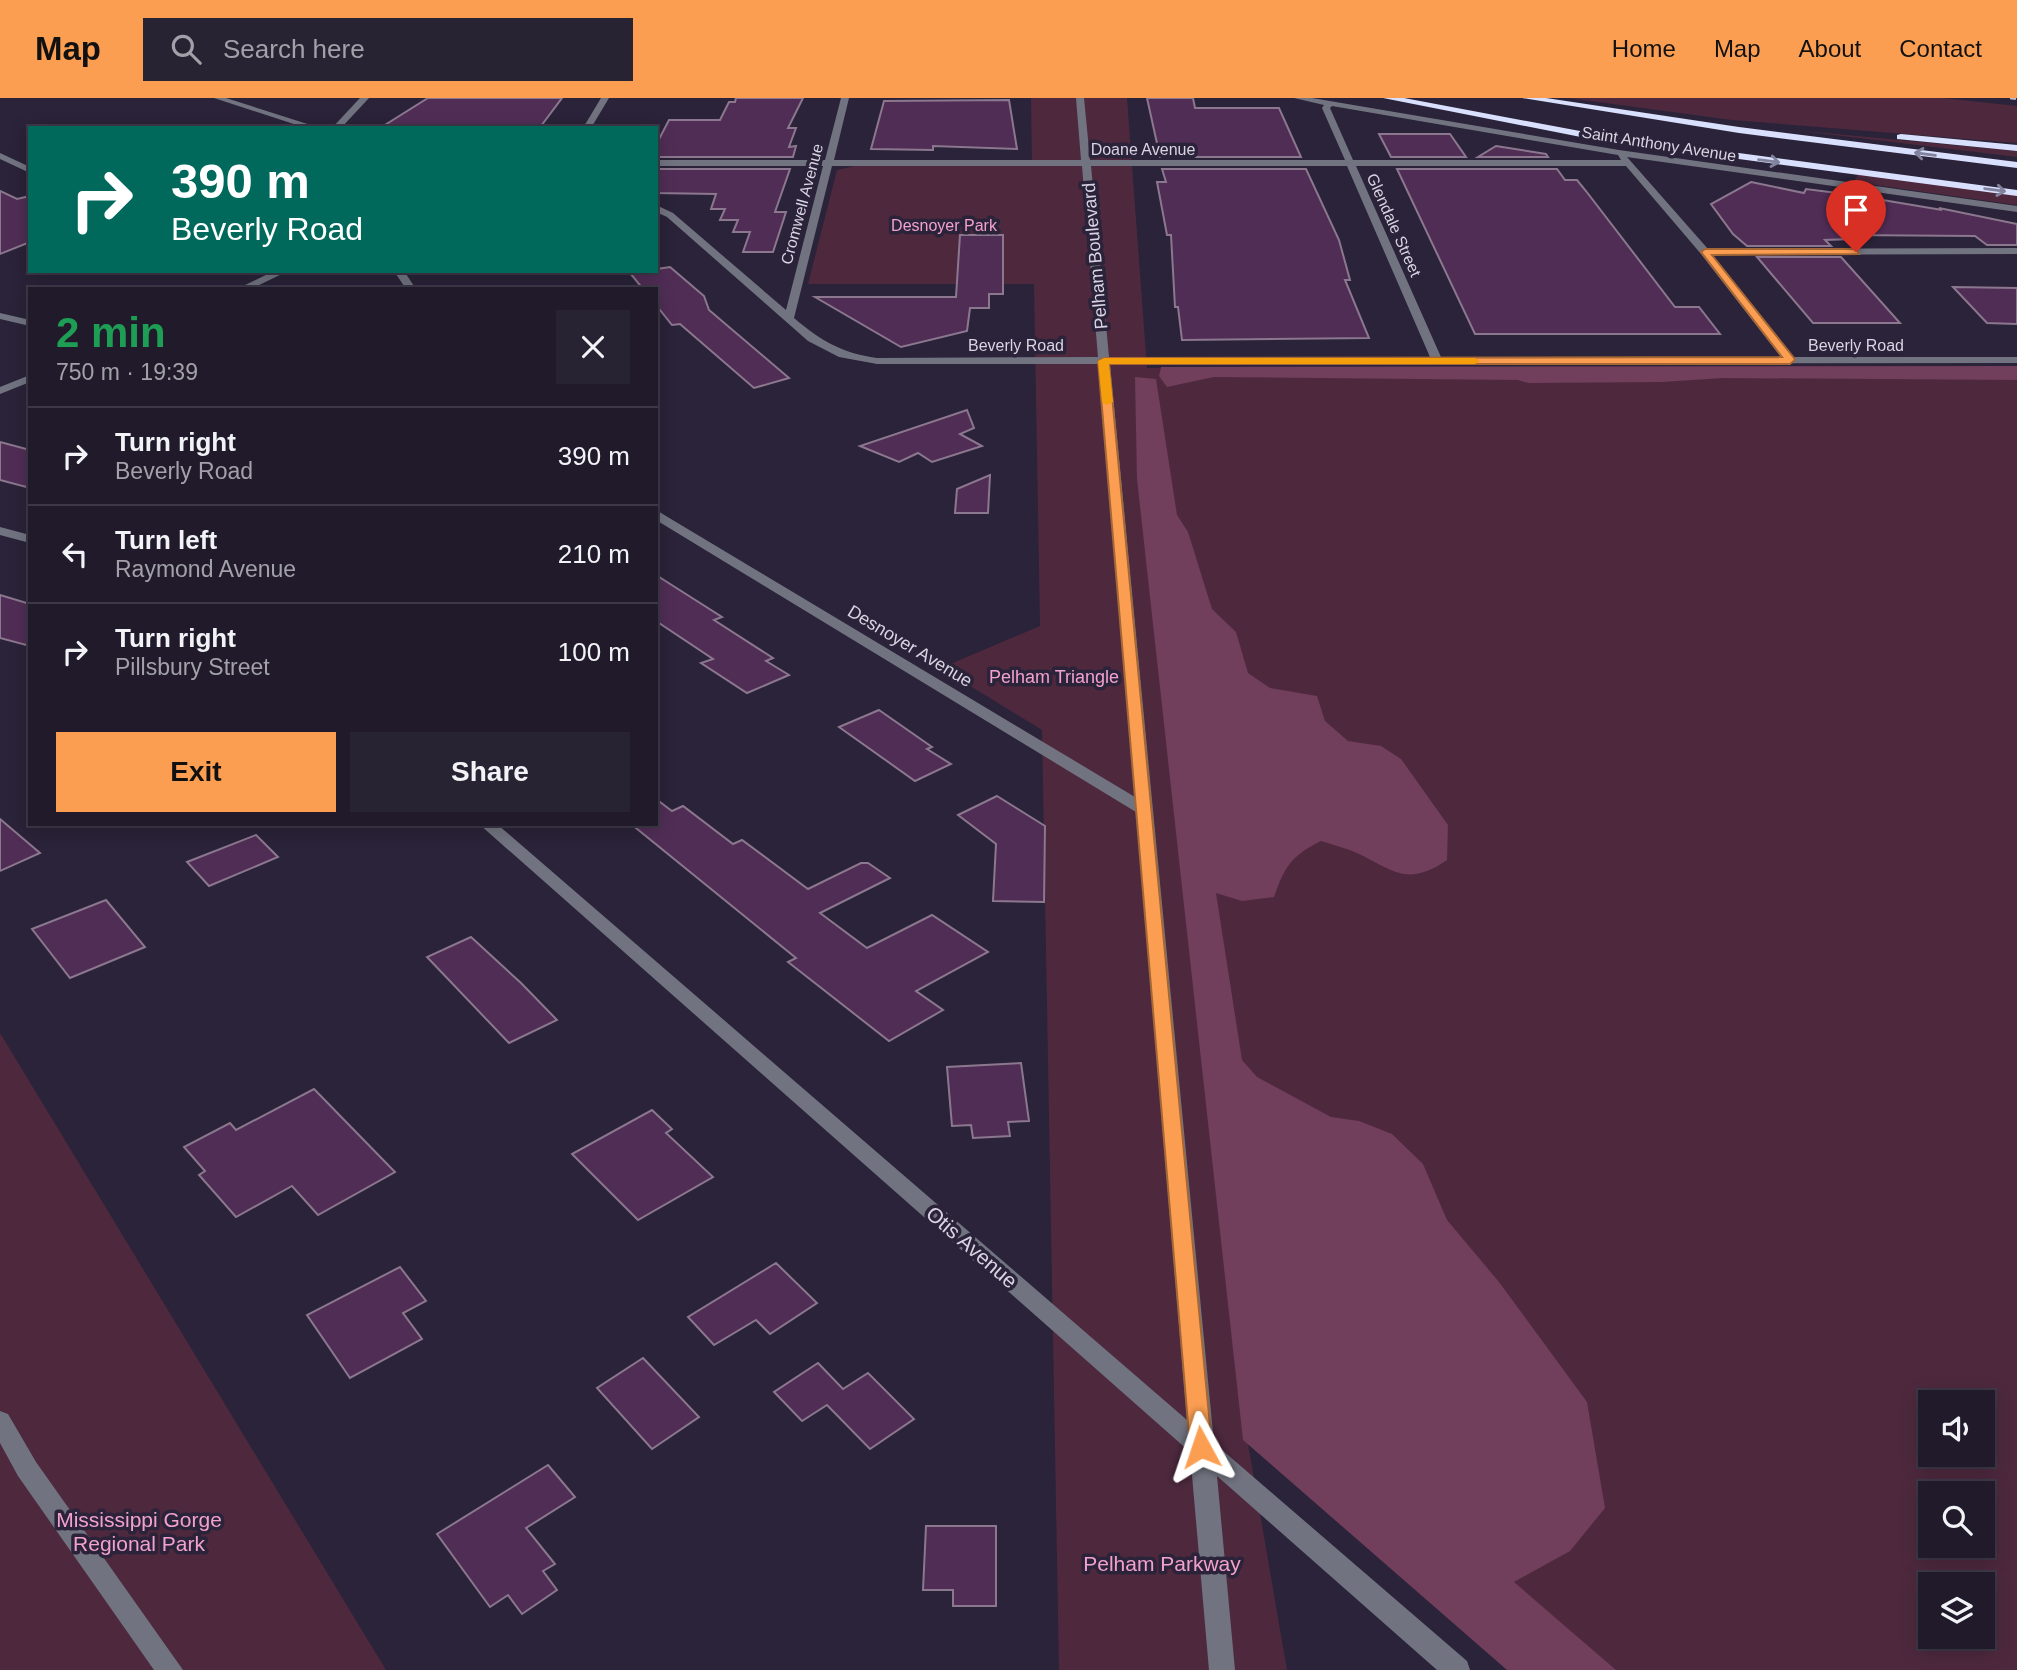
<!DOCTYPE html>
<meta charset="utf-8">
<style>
body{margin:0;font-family:Arial,sans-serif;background:#282333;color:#f1f3f6;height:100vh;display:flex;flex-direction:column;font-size:26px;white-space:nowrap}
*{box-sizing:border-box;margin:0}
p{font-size:23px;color:#a2a1a9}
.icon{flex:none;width:38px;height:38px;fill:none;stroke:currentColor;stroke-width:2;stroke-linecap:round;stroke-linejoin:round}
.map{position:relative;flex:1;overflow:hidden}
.panel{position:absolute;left:28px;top:189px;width:630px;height:539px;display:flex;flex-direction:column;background:#201a2b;border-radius:0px;box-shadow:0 4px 18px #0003,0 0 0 2px #3d3847}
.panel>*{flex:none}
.top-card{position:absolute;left:28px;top:28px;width:630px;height:147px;border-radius:0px;box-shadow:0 4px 18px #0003,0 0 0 2px #3d3847;background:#00695c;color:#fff;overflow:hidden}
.buttons{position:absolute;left:1918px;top:1292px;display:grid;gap:14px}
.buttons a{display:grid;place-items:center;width:77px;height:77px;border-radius:0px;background:#201a2b;box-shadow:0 4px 18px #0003,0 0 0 2px #3d3847;font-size:35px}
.pin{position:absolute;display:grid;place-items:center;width:60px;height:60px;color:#fff;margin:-72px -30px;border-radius:50% 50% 50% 0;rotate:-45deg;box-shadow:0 0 7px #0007}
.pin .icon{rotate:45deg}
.me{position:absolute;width:77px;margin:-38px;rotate:355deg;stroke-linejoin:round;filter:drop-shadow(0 0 5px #0008)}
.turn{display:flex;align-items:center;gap:24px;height:147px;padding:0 28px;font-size:32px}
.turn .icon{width:91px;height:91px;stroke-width:2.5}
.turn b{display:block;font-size:49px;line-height:60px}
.round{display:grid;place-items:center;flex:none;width:74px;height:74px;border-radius:0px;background:#282333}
.head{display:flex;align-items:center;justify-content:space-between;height:119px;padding:0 28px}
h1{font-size:42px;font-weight:700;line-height:52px;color:#1e9e55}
.primary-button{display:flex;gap:14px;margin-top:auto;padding:14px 28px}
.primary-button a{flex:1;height:80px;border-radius:0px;background:#fc9e52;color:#111;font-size:28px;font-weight:700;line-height:80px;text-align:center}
.primary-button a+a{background:#282333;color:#f1f3f6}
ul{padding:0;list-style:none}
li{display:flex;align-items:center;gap:21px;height:98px;padding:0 28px;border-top:2px solid #3d3847}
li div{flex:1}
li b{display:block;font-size:26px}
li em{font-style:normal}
header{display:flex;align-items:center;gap:42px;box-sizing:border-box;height:98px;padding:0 35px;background:#fc9e52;color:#111}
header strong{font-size:33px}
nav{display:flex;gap:38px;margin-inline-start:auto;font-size:24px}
.search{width:490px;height:63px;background:#282333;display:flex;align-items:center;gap:18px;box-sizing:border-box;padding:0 24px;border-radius:0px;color:#a2a1a9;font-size:26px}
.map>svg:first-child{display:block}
.green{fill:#4e293e;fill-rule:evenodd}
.forest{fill:#713e5b}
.building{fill:#502d55;stroke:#8b778e;stroke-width:2}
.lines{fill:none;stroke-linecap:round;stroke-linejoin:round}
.minor{fill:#717480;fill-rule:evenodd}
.highway{fill:#d9e0fe;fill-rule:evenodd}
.rail{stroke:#c2bdcd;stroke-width:2.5;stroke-dasharray:6 6;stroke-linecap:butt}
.oneway{stroke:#82829c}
.route{fill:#fc9e52;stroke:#a46735;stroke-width:2}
.slow{fill:#f59e0b}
.labels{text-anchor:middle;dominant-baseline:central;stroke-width:7;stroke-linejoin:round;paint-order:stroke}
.far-street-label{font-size:16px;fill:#d9d4e3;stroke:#2a2339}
.far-park-label{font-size:16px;fill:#f2a1cd;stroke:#2a2339}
.street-label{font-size:18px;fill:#d9d4e3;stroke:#2a2339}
.park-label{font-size:18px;fill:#f2a1cd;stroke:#2a2339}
.near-street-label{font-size:21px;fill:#d9d4e3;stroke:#2a2339}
.near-park-label{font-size:21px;fill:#f2a1cd;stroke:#2a2339}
</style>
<header>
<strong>Map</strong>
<div class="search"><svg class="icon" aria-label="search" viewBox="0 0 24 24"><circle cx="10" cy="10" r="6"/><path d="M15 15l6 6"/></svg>Search here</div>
<nav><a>Home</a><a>Map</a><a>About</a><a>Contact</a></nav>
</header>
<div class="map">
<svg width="2017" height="1572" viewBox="0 0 2017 1572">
<rect width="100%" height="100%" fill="#2a2339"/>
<g class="green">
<path d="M 1031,0 L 1127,0 L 1147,270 L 2017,268 L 2017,1572 L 1525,1572 L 1246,1334 L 1287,1572 L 1059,1572 L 1042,632 L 941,570 L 1040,528 L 1034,186 L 808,186 L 837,72 L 855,68 L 1032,68 ZM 1930,1304 L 1983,1304 L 1983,1356 L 1930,1356 ZM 1930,1395 L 1983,1395 L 1983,1447 L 1930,1447 ZM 1930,1486 L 1983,1486 L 1983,1538 L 1930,1538 Z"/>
<polygon points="1568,0 1943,0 2017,8 2017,45 1732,22"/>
<polygon points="1793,32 2017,53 2017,59"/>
<polygon points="1858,76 2017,97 2017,107 1854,84"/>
<polygon points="0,935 386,1572 0,1572"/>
</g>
<g class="forest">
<polygon points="2017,268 2017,282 1723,280 1662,284 1528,285 1518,282 1214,279 1167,289 1159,278 1161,269"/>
<path d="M 1135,279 L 1156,281 L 1177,417 L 1188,434 L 1212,511 L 1236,534 L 1248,575 L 1270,590 L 1317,598 L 1325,623 L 1348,643 L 1381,648 L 1401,661 L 1448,727 L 1447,762 C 1408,789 1394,773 1357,755 C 1346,750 1333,747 1321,743 C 1291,758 1285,768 1274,799 L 1242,803 L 1216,795 L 1242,962 L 1257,979 L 1331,1019 L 1359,1023 L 1392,1036 L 1423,1066 L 1447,1122 L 1499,1184 L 1587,1304 L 1605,1410 L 1570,1453 L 1514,1484 L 1616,1572 L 1507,1572 L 1243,1342 L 1137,381 Z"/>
</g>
<g class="building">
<polygon points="428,0 562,0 541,28 430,30 385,27"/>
<polygon points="736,0 803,0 788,30 796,30 789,49 796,48 793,59 656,59 656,47 669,22 720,22 729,4 735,4"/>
<polygon points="1147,0 1193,0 1195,10 1279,10 1301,59 1160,59"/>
<polygon points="1009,2 1017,51 933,48 933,52 871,51 884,3"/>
<polygon points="1379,36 1450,36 1466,59 1391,59"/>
<polygon points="1496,48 1546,56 1548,59 1478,59"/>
<polygon points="656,71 790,71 775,114 786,114 773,154 743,154 750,134 733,134 738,122 720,122 725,111 711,111 716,96 656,95"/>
<polygon points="1162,71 1306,71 1339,142 1350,182 1345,182 1369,240 1182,242 1178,209 1175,209 1171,137 1167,137 1157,84 1166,84"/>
<polygon points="1397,71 1557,71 1565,82 1577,82 1586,93 1675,209 1699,209 1720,236 1475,236"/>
<polygon points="1751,84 1804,95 1806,91 1853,97 1942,112 1939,110 2017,126 2017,147 1987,147 1975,138 1846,137 1851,141 1825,142 1831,148 1747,148 1733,136 1711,106"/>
<polygon points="0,93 17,101 30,98 30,144 0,156"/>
<polygon points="960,137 1003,137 1003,196 989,196 989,210 970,210 967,233 901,249 815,199 956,199"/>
<polygon points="1757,159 1841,159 1900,225 1813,225"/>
<polygon points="670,169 704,198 709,212 789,280 754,290 680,226 672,227 656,207 656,191 643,191 630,175"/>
<polygon points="1953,189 2017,190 2017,226 1987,225"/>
<polygon points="967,312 974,330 960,336 982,348 932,364 918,355 899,364 860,348"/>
<polygon points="0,344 30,352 30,390 0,382"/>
<polygon points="990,377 988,415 955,415 957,391"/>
<polygon points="656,477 722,519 714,522 773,560 766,563 789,577 747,595 701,565 713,561 656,523"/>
<polygon points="0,497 30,506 30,548 0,540"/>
<polygon points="879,612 932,649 927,651 951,666 915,683 839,629"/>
<polygon points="997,698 1045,728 1044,804 993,803 996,746 958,717"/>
<polygon points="656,701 672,713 683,708 733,746 742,742 808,791 861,765 868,765 890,780 820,815 867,850 932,817 988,854 916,893 943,912 889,943 788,864 796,860 631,726 656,726"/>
<polygon points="0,721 40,755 0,773"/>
<polygon points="256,737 278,759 209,788 187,764"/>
<polygon points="106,802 145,849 70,880 32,831"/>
<polygon points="471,839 521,885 557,922 509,945 427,859"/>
<polygon points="1021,965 1029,1023 1008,1024 1010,1038 973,1040 971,1027 952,1028 947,969"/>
<polygon points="314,991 395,1074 318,1117 292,1088 236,1119 199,1077 205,1073 184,1049 230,1025 236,1032"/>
<polygon points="652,1012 672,1031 666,1035 713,1079 638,1122 572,1056"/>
<polygon points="776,1165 817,1205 770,1236 756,1222 714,1247 688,1219"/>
<polygon points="400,1169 426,1203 403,1215 422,1241 350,1280 307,1217"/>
<polygon points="643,1260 699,1319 652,1351 597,1290"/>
<polygon points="818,1265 843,1291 868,1275 914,1321 870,1351 827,1307 802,1323 774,1294"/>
<polygon points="548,1367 575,1399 526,1430 555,1466 543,1473 557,1492 522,1516 508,1497 490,1509 437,1436"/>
<polygon points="926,1428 996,1428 996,1508 953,1508 953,1492 923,1492"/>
</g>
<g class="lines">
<g class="minor">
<polygon points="214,0 226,0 320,30 306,30"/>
<polygon points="360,0 369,0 341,30 332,30"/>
<polygon points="601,0 609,0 591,30 583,30"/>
<path d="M 841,0 L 849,0 L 834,62 L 1081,62 L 1076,0 L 1084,0 L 1090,62 L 1345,62 L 1322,10 L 1324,7 L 1294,0 L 1312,0 L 1619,52 L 2017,108 L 2017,114 L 1627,59 L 1708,151 L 2017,150 L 2017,156 L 1712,157 L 1793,259 L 2017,259 L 2017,265 L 1110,266 L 1214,1345 L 1467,1563 L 1470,1572 L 1437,1572 L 1217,1378 L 1235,1572 L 1209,1572 L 1190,1354 L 479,726 L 497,726 L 1187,1322 L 1136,714 L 656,422 L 656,412 L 1135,699 L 1098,266 L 877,266 L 839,259 L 808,243 L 667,119 L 656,114 L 656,107 L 673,115 L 786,212 L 823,68 L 656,68 L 656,62 L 825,62 ZM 1332,8 L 1618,57 L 1621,62 L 1353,62 L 1330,10 ZM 832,68 L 1082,68 L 1098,259 L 877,260 C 842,255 821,243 794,220 ZM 1091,68 L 1347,68 L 1430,259 L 1109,259 ZM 1356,68 L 1626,68 L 1701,156 L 1781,259 L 1441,259 Z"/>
<polygon points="0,55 30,69 30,75 0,61"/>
<polygon points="274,173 288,173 251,191 237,191"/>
<polygon points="394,173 404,173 416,191 406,191"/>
<polygon points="0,215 30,222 30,228 0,221"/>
<polygon points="30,277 30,284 0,296 0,289"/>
<polygon points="0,429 30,437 30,445 0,437"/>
<polygon points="0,1313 8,1316 36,1364 183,1572 154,1572 18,1378 0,1345"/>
</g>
<g class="highway">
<polygon points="1383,0 1404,0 1596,36 2017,92 2017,98 1596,42"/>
<polygon points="1522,0 1546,0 1739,29 2017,64 2017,70 1739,35"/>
<polygon points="1901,36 2017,47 2017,53 1897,41 1897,37"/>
</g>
<polyline class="rail" points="2010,0 2017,1"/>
</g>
<defs><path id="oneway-shaft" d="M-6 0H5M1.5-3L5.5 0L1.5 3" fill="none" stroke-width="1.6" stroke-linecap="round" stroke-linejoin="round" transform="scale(1.75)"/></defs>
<g class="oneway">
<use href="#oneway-shaft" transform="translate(1925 56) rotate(-173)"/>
<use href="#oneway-shaft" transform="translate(1769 63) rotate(7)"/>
<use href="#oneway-shaft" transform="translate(1995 92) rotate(8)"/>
</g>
<polygon class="route" points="1856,151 1859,156 1712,157 1794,260 1795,262 1790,266 1109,266 1212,1349 1209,1355 1201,1358 1193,1355 1190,1349 1098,263 1104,260 1782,259 1701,154 1705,151"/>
<polygon class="slow" points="1104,260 1475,260 1480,263 1475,266 1109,266 1113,304 1107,307 1102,304 1098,263"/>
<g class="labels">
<g class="far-street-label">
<text transform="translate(1659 46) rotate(9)">Saint Anthony Avenue</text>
<text x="1143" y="51">Doane Avenue</text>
<text transform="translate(802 106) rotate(-75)">Cromwell Avenue</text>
<text transform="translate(1394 127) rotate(66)">Glendale Street</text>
<text x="1016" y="247">Beverly Road</text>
<text x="1856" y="247">Beverly Road</text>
</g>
<g class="far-park-label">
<text x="944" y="127">Desnoyer Park</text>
</g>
<g class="street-label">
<text transform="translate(1095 158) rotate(-95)">Pelham Boulevard</text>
<text transform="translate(910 548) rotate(31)">Desnoyer Avenue</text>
</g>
<g class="park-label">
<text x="1054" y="579">Pelham Triangle</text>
</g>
<g class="near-street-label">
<text transform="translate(972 1149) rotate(41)">Otis Avenue</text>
</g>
<g class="near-park-label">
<text x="139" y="1421">Mississippi Gorge<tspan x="139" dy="24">Regional Park</tspan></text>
<text x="1162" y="1465">Pelham Parkway</text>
</g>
</g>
</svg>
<div class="buttons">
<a><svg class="icon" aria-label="sound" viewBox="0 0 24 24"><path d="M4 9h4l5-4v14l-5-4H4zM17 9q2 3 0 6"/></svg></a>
<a><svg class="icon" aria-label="search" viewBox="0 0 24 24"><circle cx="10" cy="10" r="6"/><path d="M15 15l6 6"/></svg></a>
<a><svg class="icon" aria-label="layers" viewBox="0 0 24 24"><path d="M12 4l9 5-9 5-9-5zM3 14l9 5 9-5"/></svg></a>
</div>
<div class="pin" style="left:1856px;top:154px;background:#d93025"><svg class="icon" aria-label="arrive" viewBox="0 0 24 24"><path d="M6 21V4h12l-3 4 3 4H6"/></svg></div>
<svg class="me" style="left:1201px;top:1349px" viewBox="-20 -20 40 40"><path d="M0-17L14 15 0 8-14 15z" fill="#fc9e52" stroke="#fff" stroke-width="4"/></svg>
<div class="top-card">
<div class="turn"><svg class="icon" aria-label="right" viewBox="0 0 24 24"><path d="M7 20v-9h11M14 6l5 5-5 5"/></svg><div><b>390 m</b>Beverly Road</div></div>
</div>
<section class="panel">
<div class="head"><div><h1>2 min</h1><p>750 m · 19:39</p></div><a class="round"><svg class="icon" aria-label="close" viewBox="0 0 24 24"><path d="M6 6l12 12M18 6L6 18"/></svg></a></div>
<ul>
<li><svg class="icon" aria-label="right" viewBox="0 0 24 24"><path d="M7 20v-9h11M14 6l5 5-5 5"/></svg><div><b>Turn right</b><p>Beverly Road</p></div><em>390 m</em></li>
<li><svg class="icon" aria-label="left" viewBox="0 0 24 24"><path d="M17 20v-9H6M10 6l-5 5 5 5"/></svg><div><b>Turn left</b><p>Raymond Avenue</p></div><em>210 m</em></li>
<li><svg class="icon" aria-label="right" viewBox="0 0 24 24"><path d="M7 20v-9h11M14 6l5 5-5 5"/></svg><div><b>Turn right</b><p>Pillsbury Street</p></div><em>100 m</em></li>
</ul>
<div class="primary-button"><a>Exit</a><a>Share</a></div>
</section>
</div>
